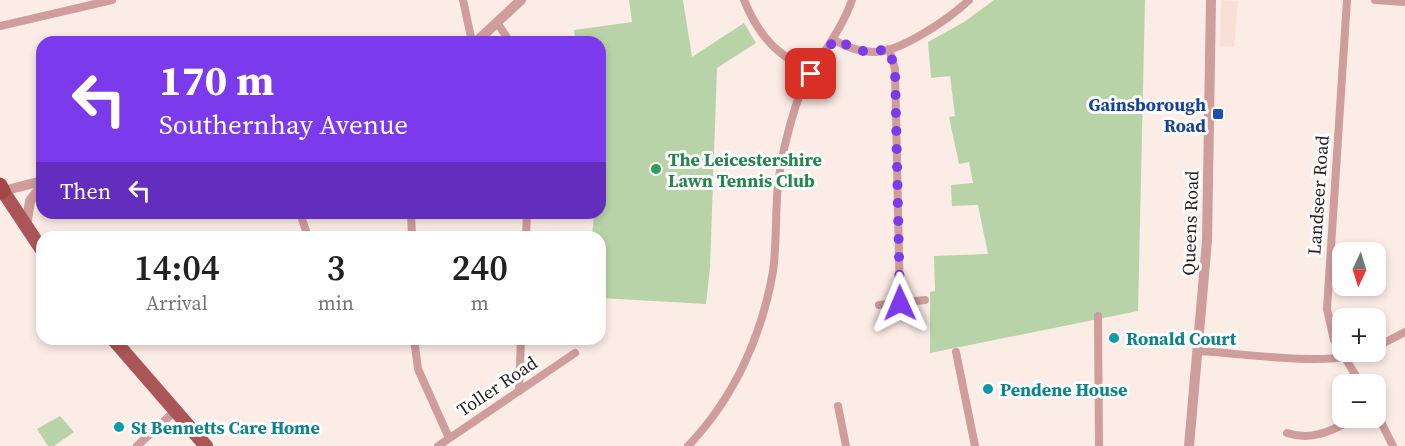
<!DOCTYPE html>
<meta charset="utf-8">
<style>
body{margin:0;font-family:"Source Serif 4",serif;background:#f2f2f2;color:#222;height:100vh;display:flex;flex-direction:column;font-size:22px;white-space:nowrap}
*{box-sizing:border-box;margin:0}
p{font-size:20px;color:#767676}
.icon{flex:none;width:33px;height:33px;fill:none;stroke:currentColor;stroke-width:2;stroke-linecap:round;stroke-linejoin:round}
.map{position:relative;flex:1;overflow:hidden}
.sheet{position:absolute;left:36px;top:231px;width:570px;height:114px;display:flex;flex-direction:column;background:#fff;border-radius:18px;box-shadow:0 3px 9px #0003}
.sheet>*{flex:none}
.banner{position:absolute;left:36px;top:36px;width:570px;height:183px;border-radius:18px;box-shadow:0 3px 9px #0003;background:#7c3aed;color:#fff;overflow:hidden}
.needle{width:39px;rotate:184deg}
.buttons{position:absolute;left:1332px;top:242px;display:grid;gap:12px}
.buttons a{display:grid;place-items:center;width:54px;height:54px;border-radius:12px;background:#fff;box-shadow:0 3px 9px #0003;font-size:30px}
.pin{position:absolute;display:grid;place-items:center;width:51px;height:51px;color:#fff;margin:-26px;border-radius:12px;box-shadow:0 3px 9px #0006}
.me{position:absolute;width:66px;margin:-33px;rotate:359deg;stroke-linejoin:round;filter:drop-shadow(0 0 4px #0008)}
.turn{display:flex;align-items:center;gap:21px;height:126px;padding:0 24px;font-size:27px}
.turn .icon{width:78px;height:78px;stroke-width:2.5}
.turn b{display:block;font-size:42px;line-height:51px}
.then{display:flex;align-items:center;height:57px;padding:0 24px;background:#0003;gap:12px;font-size:22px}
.eta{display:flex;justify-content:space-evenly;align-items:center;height:102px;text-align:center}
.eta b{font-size:36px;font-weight:600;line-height:42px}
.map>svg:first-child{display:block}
.built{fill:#f9e0d7}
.green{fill:#b9d3a8}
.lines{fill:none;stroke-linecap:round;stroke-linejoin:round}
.minor{stroke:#cf9d9c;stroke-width:8}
.tertiary{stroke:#cf9d9c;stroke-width:10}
.primary{stroke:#ab5556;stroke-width:14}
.trunk{stroke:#a3464a;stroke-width:15}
.route{stroke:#7c3aed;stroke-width:10;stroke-dasharray:0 18}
.transit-dot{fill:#1a4fb4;stroke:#fdfdfd;stroke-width:2}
.leisure-dot{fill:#2e9e5b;stroke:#fdfdfd;stroke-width:2}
.culture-dot{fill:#0f9aa8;stroke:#fdfdfd;stroke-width:2}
.labels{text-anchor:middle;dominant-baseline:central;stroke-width:6;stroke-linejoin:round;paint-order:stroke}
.transit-label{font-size:18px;font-weight:bold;fill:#164399;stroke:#fdfdfd;text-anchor:end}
.leisure-label{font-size:18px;font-weight:bold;fill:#27864d;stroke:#fdfdfd;text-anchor:start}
.street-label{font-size:18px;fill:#231d1b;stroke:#fdfdfd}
.culture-label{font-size:18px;font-weight:bold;fill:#0d838f;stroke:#fdfdfd;text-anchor:start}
</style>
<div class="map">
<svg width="1405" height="446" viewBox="0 0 1405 446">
<rect width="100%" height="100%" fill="#fcece6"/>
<polygon class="built" points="1221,0 1238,1 1234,47 1220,46"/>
<g class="green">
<polygon points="629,0 683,0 692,57 744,23 756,43 717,68 710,268 706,304 600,298 600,237 592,237 594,213 600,213 600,42 576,42 574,30 632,22"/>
<polygon points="994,0 1145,0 1138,311 930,353 930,292 935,291 934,256 988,254 978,205 952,206 951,185 973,183 969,162 959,164 949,117 955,116 950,76 931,78 928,42 964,22"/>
<polygon points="60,416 74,432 54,446 48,446 37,429"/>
</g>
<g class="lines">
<g class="minor">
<polyline points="463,0 472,42"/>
<path d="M 744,0 C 760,39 776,52 811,74"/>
<polyline points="1347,0 1327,309 1334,340 1361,384"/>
<polyline points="1375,0 1405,2"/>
<polyline points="498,24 510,42"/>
<polyline points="0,26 112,0"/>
<path d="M 834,40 C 847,47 859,52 875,52 C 901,52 950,18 969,0"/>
<polyline points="889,49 895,69 900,302"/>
<polyline points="300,213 307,234"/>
<polyline points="411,213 412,237"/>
<polyline points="526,237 527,213"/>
<polyline points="879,305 925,300"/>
<polyline points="1098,316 1099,446"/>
<polyline points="414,339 418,369 449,438"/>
<polyline points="1376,347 1405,332"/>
<path d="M 1199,351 C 1239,353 1334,368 1367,351"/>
<polyline points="956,352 975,446"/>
<polyline points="519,391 521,339"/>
<polyline points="838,406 846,446"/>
<polyline points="1376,412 1393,446"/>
<path d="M 1287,433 C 1314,442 1334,429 1358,417"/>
<polyline points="137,446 175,411"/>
<polyline points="438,446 575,353"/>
<path d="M 688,446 C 734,398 762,336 773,271 C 777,243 775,214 778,185 C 781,158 788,130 796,105 C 809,67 839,38 852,0"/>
</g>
<g class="tertiary">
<polyline points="476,42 521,0"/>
<polyline points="3,191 42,181"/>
<polyline points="26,227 30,201 42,185"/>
<polyline points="1189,446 1207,241 1211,0"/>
</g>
<g class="primary">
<polyline points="3,191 42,250"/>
<polyline points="113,339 206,446"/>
</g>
<polyline class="trunk" points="0,185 3,191 0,192"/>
</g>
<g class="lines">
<polyline class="route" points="811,74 834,40 863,51 889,50 895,69 900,303"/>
</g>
<rect class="transit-dot" x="1212" y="108" width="12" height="12" rx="3"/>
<circle class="leisure-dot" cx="656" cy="169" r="6"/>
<g class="culture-dot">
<circle cx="1114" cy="338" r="6"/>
<circle cx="988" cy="389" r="6"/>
<circle cx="119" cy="427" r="6"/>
</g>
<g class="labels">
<g class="transit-label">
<text x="1206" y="104">Gainsborough<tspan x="1206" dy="21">Road</tspan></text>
</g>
<g class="leisure-label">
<text x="668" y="159">The Leicestershire<tspan x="668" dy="21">Lawn Tennis Club</tspan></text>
</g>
<g class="street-label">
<text transform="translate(1318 195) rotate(-86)">Landseer Road</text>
<text transform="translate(1190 223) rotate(-88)">Queens Road</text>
<text transform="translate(497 386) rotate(-34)">Toller Road</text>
</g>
<g class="culture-label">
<text x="1126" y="338">Ronald Court</text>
<text x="1000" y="389">Pendene House</text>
<text x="131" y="427">St Bennetts Care Home</text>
</g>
</g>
</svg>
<div class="buttons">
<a><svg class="needle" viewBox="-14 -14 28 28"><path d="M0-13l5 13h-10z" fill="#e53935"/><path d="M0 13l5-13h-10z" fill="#767676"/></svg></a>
<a>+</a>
<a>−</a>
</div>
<div class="pin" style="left:811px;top:74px;background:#d93025"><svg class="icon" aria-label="arrive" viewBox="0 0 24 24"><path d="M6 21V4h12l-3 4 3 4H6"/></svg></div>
<svg class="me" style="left:900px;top:303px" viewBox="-20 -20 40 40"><path d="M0-17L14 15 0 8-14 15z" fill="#7c3aed" stroke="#fff" stroke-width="4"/></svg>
<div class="banner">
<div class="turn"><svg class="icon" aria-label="left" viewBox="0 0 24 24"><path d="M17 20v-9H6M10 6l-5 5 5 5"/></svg><div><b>170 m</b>Southernhay Avenue</div></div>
<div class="then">Then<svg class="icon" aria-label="left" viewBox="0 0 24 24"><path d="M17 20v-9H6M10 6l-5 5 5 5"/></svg></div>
</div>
<section class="sheet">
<div class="eta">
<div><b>14:04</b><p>Arrival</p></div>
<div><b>3</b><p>min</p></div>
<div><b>240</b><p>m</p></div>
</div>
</section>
</div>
